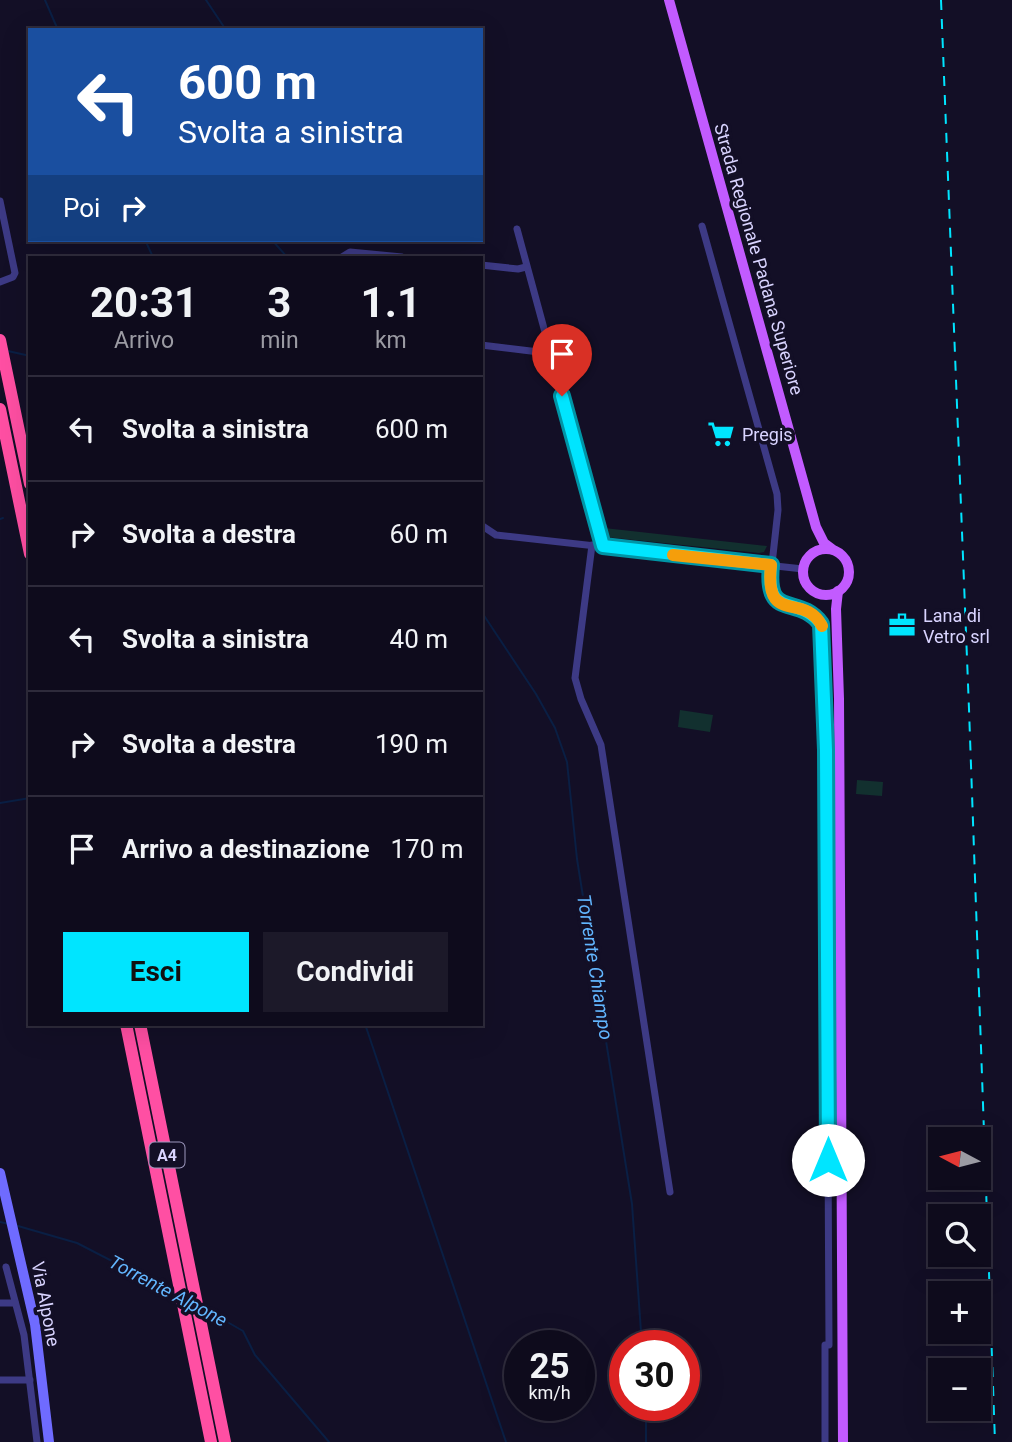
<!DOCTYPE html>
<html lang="it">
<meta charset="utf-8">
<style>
body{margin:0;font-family:Roboto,sans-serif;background:#1c1929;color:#f1f3f6;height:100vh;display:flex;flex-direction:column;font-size:26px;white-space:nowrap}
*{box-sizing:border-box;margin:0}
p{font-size:23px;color:#9b9ba3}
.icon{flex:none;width:38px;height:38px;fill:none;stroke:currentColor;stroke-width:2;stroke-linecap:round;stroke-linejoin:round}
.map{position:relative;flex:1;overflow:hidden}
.side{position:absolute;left:28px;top:256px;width:455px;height:770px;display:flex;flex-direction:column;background:#0e0b1c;border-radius:0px;box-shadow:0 7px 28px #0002,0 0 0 2px #2e2b3b}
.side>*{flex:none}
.banner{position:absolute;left:28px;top:28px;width:455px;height:214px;border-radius:0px;box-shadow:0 7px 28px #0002,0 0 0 2px #2e2b3b;background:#1a4fa0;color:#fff;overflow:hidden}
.needle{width:46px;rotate:277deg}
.fabs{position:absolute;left:928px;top:1127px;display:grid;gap:14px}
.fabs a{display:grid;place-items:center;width:63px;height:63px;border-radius:0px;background:#0e0b1c;box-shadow:0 7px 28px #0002,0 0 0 2px #2e2b3b;font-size:35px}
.speed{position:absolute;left:504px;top:1330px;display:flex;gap:14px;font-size:35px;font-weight:700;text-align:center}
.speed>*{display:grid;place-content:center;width:91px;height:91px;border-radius:50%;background:#0e0b1c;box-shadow:0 7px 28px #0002,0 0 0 2px #2e2b3b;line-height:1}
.speed small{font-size:18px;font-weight:400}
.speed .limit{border:10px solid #d22;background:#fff;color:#111}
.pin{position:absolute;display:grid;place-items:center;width:60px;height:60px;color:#fff;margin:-72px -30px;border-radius:50% 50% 50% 0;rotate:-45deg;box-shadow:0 0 7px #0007}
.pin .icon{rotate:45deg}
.me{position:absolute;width:77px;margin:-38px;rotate:0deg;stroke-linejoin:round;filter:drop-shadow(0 0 5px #0008)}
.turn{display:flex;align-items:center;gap:24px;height:147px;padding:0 35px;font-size:32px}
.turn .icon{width:91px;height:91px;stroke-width:2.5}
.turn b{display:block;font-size:49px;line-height:60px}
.then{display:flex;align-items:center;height:66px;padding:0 35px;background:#0003;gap:14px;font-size:26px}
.eta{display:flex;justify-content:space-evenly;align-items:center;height:119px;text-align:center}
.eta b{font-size:42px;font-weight:700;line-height:49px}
.button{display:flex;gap:14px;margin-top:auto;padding:14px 35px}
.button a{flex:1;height:80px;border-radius:0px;background:#00e5ff;color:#111;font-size:28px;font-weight:700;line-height:80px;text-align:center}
.button a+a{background:#1c1929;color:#f1f3f6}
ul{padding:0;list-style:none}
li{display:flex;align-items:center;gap:21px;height:105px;padding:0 35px;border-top:2px solid #2e2b3b}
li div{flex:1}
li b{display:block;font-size:26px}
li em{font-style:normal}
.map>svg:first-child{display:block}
.green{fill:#12302f}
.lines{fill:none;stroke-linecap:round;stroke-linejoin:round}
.stream{stroke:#0a1f44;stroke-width:2}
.minor{stroke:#3d3a85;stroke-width:7}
.secondary{stroke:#6f6bff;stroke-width:10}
.primary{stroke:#c25bff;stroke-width:10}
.motorway{stroke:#ff4fa3;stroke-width:12}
.rail{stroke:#00e5ff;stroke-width:2;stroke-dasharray:10 9;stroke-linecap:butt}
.route-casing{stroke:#0095a6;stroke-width:18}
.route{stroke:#00e5ff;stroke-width:12}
.slow{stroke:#f59e0b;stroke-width:12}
.labels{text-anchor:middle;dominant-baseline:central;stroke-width:7;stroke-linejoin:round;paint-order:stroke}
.shield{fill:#130f26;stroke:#9e99be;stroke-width:2}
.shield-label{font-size:16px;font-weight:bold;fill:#d9d4ff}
.street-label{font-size:18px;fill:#d9d4ff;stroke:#130f26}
.poi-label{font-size:18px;fill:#d9d4ff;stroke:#130f26;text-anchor:start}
.water-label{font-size:19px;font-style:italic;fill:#62b6ff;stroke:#130f26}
</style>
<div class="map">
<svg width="1012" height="1442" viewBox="0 0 1012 1442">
<rect width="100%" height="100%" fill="#130f26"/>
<g class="green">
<polygon points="604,528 767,546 764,552 759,553 606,537"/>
<polygon points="680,710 713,715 710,732 678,727"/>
<polygon points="857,780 883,782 882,796 856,794"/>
</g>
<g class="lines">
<g class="stream">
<polyline points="45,0 58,30"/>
<polyline points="206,0 226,30"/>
<polyline points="145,240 153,257"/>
<polyline points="272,240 287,257"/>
<polyline points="8,351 30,356"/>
<polyline points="0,519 3,518"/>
<polyline points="481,611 536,694 555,728 567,762 577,859 632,1204 642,1346"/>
<polyline points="0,803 30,798"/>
<polyline points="365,1024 506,1442"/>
<polyline points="0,1222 9,1224"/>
<polyline points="18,1226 77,1243 176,1294"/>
<polyline points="203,1308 243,1331 255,1355 329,1442"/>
<polyline points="646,1442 646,1405"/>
</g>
<g class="minor">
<polyline points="0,201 15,273 13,277 0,282"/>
<path d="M 702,226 L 777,494 L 778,510 L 769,591 C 787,617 817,599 824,635 L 826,749 L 829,1345 L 825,1345 L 825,1442"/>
<polyline points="517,229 603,546"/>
<polyline points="342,257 350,252 402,257"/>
<polyline points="481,265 518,269 526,267"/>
<polyline points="481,345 539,352 549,350"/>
<polyline points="481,525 496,535 803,569"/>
<polyline points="592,545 575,678 581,699 601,745 670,1192"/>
<polyline points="6,1267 24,1335 37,1442"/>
<polyline points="0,1303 15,1303"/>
<polyline points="0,1380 30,1380"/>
</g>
<polyline class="secondary" points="0,1173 35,1324 49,1442"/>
<g class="primary">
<polyline points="669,0 816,527 824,543 832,549"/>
<circle cx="826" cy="572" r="23"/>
<polyline points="838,591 836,609 839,699 843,1442"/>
</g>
<g class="motorway">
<polyline points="0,340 30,484"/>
<polyline points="0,409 30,554"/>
<polyline points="126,1024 211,1442"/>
<polyline points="140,1024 225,1442"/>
</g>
<polyline class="rail" points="941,0 969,709 995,1442"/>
</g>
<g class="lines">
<g class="route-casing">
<path id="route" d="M 562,396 L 603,546 L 771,565 C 765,622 798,593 821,624 L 826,750 L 828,1160"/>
</g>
<use href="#route" class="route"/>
<path class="slow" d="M 673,555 L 771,565 C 764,627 804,591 822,626"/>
</g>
<defs>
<g id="supermarket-bare" transform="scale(2.1)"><path d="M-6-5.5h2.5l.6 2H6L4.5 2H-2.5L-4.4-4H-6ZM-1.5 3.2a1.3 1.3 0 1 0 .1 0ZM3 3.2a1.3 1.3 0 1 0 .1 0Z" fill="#00e5ff" stroke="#130f26" stroke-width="2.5" paint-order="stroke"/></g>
<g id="office-bare" transform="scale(2.1)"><path d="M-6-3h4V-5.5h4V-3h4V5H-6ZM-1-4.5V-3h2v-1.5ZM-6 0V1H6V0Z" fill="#00e5ff" stroke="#130f26" stroke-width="2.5" paint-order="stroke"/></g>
</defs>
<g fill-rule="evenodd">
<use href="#supermarket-bare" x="721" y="434"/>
<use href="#office-bare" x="902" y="625"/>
</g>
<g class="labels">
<rect class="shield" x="149.5" y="1142.5" width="35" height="25" rx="5"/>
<g class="shield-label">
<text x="167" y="1155">A4</text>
</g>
<g class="street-label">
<text transform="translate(759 259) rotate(74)">Strada Regionale Padana Superiore</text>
<text transform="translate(46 1304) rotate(79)">Via Alpone</text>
</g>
<g class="poi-label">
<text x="742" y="434">Pregis</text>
<text x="923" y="615">Lana di<tspan x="923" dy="21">Vetro srl</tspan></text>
</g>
<g class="water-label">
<text transform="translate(595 967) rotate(81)">Torrente Chiampo</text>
<text transform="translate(168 1291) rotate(28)">Torrente Alpone</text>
</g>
</g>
</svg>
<div class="fabs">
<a><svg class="needle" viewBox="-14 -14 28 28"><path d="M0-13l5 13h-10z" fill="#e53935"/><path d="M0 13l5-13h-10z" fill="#9b9ba3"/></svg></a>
<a><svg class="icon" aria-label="search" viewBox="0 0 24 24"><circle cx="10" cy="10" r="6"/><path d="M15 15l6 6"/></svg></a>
<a>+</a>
<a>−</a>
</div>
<div class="speed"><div>25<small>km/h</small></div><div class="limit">30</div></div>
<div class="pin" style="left:562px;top:396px;background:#d93025"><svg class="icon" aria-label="arrive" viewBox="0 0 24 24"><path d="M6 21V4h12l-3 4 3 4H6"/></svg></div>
<svg class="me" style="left:828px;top:1160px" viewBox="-20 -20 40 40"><circle r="19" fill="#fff"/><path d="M0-13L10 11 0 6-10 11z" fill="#00e5ff"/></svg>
<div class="banner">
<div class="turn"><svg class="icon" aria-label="left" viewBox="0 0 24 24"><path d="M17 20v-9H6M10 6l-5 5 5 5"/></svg><div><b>600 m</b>Svolta a sinistra</div></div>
<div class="then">Poi<svg class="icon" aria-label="right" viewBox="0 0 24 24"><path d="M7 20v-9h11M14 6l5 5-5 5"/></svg></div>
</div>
<section class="side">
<div class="eta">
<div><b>20:31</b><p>Arrivo</p></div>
<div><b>3</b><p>min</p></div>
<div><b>1.1</b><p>km</p></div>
</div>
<ul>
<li><svg class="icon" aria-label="left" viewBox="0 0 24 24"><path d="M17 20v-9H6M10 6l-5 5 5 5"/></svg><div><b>Svolta a sinistra</b></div><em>600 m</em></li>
<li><svg class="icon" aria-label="right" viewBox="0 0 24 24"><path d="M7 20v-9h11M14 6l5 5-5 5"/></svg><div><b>Svolta a destra</b></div><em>60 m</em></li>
<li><svg class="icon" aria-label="left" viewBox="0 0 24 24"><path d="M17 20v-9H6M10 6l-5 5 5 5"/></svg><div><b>Svolta a sinistra</b></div><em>40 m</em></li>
<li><svg class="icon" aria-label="right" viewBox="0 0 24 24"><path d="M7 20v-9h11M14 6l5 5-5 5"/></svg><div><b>Svolta a destra</b></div><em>190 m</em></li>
<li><svg class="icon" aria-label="arrive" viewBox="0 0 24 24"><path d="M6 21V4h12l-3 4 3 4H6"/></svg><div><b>Arrivo a destinazione</b></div><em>170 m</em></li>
</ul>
<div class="button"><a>Esci</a><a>Condividi</a></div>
</section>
</div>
